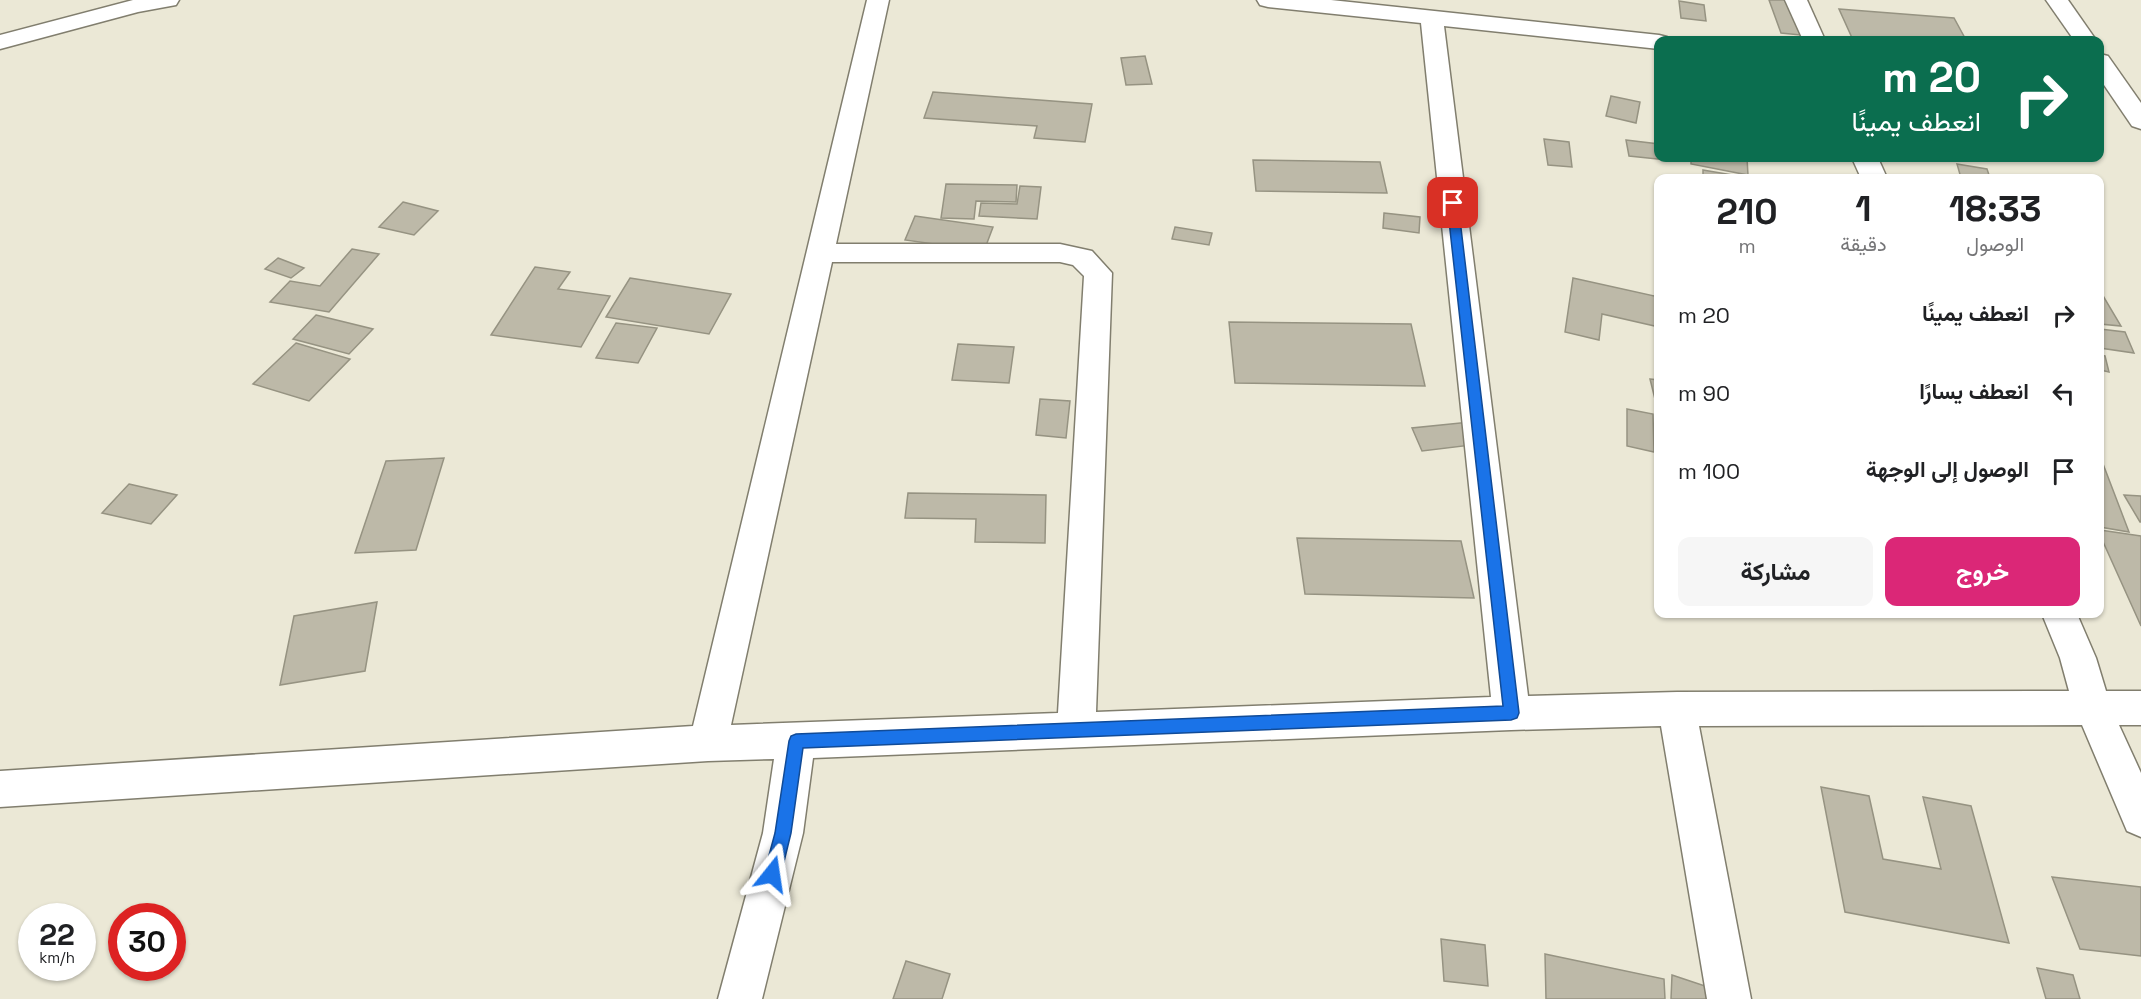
<!DOCTYPE html>
<html lang="ar">
<meta charset="utf-8">
<style>
body{margin:0;font-family:"Space Grotesk",Vazirmatn,sans-serif;background:#f6f6f6;color:#202124;direction:rtl;height:100vh;display:flex;flex-direction:column;font-size:22px;white-space:nowrap}
*{box-sizing:border-box;margin:0}
p{font-size:20px;color:#757577}
.icon{flex:none;width:33px;height:33px;fill:none;stroke:currentColor;stroke-width:2;stroke-linecap:round;stroke-linejoin:round}
.map{position:relative;flex:1;overflow:hidden;direction:ltr}
.panel{position:absolute;left:1654px;top:174px;width:450px;height:444px;display:flex;flex-direction:column;background:#fff;border-radius:12px;box-shadow:0 2px 4px #0004;direction:rtl}
.panel>*{flex:none}
.top-card{position:absolute;left:1654px;top:36px;width:450px;height:126px;border-radius:12px;box-shadow:0 2px 4px #0004;direction:rtl;background:#0b6e4f;color:#fff;overflow:hidden}
.speed{position:absolute;left:18px;top:903px;display:flex;gap:12px;font-size:30px;font-weight:700;text-align:center}
.speed>*{display:grid;place-content:center;width:78px;height:78px;border-radius:50%;background:#fff;box-shadow:0 2px 4px #0004;line-height:1}
.speed small{font-size:15px;font-weight:400}
.speed .limit{border:9px solid #d22;background:#fff;color:#111}
.pin{position:absolute;display:grid;place-items:center;width:51px;height:51px;color:#fff;margin:-26px;border-radius:12px;box-shadow:0 3px 9px #0006}
.me{position:absolute;width:66px;margin:-33px;rotate:15deg;stroke-linejoin:round;filter:drop-shadow(0 0 4px #0008)}
.turn{display:flex;align-items:center;gap:21px;height:126px;padding:0 24px;font-size:27px}
.turn .icon{width:78px;height:78px;stroke-width:2.5}
.turn b{display:block;font-size:42px;line-height:51px}
.eta{display:flex;justify-content:space-evenly;align-items:center;height:102px;text-align:center}
.eta b{font-size:36px;font-weight:700;line-height:42px}
.cta{display:flex;gap:12px;margin-top:auto;padding:12px 24px}
.cta a{flex:1;height:69px;border-radius:12px;background:#db2777;color:#fff;font-size:24px;font-weight:700;line-height:69px;text-align:center}
.cta a+a{background:#f6f6f6;color:#202124}
ul{padding:0;list-style:none}
li{display:flex;align-items:center;gap:18px;height:78px;padding:0 24px}
li div{flex:1}
li b{display:block;font-size:22px}
li em{font-style:normal}
.map>svg:first-child{display:block}
.building{fill:#bdb9a8;stroke:#969382;stroke-width:1.5}
.lines{fill:none;stroke-linecap:round;stroke-linejoin:round}
.minor-casing{stroke:#817e6e;stroke-width:3}
.minor{fill:#fff;fill-rule:evenodd}
.route{fill:#1a73e8;stroke:#114b97;stroke-width:1.5}
</style>
<div class="map">
<svg width="2141" height="999" viewBox="0 0 2141 999">
<rect width="100%" height="100%" fill="#ebe8d6"/>
<g class="building">
<polygon points="1769,0 1796,0 1810,36 1781,33"/>
<polygon points="1679,1 1704,5 1706,21 1681,18"/>
<polygon points="1839,9 1954,18 1966,40 1853,40"/>
<polygon points="1145,56 1152,84 1126,85 1121,58"/>
<polygon points="933,92 1092,104 1085,142 1034,138 1037,126 924,118"/>
<polygon points="1611,96 1640,102 1636,123 1606,116"/>
<polygon points="1544,139 1569,142 1572,167 1548,165"/>
<polygon points="1626,140 1659,144 1659,158 1675,158 1676,161 1629,156"/>
<polygon points="1691,158 1747,158 1748,175 1691,164"/>
<polygon points="1979,158 2024,158 2026,161"/>
<polygon points="1253,160 1380,162 1387,193 1256,191"/>
<polygon points="1957,164 1987,169 1990,178 1961,178"/>
<polygon points="1703,170 1750,178 1703,178"/>
<polygon points="946,184 1017,185 1016,202 976,201 974,219 941,218"/>
<polygon points="1020,186 1041,187 1037,219 979,216 981,203 1017,204"/>
<polygon points="403,202 438,211 414,235 379,227"/>
<polygon points="1384,213 1420,217 1419,233 1383,228"/>
<polygon points="915,216 993,227 984,251 905,240"/>
<polygon points="1175,227 1212,233 1209,245 1172,239"/>
<polygon points="352,249 379,254 329,312 270,302 290,281 320,286"/>
<polygon points="278,258 304,268 291,278 265,269"/>
<polygon points="535,267 570,272 558,289 610,296 581,347 491,335"/>
<polygon points="630,278 731,294 709,334 606,317"/>
<polygon points="1573,278 1659,297 1659,327 1602,314 1599,340 1565,332"/>
<polygon points="2100,294 2102,294 2121,326 2100,324"/>
<polygon points="316,315 373,329 349,354 293,339"/>
<polygon points="1229,322 1411,324 1425,386 1235,383"/>
<polygon points="616,323 657,328 638,363 596,358"/>
<polygon points="2100,329 2125,332 2134,353 2100,348"/>
<polygon points="296,343 350,359 309,401 253,384"/>
<polygon points="958,344 1014,347 1009,383 952,380"/>
<polygon points="2100,355 2105,356 2109,372 2100,370"/>
<polygon points="1650,379 1659,380 1659,415"/>
<polygon points="1040,399 1070,401 1066,438 1036,435"/>
<polygon points="1627,409 1653,414 1654,452 1627,446"/>
<polygon points="1470,422 1480,444 1422,451 1412,428"/>
<polygon points="2100,456 2129,532 2100,527"/>
<polygon points="444,458 416,550 355,553 386,461"/>
<polygon points="129,484 177,495 151,524 102,513"/>
<polygon points="908,493 1046,495 1045,543 975,542 976,519 905,518"/>
<polygon points="2124,495 2141,496 2141,522 2140,522"/>
<polygon points="2100,530 2141,536 2141,626 2100,535"/>
<polygon points="1297,538 1461,541 1474,598 1305,594"/>
<polygon points="377,602 365,671 280,685 294,616"/>
<polygon points="1821,787 1869,796 1883,859 1941,869 1923,797 1971,806 2009,943 1845,912"/>
<polygon points="2052,877 2141,887 2141,956 2080,949"/>
<polygon points="1441,939 1485,945 1488,986 1444,981"/>
<polygon points="1545,954 1664,979 1665,999 1546,999"/>
<polygon points="906,961 950,974 942,999 893,999"/>
<polygon points="2037,968 2073,975 2080,999 2046,999"/>
<polygon points="1672,975 1711,988 1710,999 1671,999"/>
</g>
<g class="lines">
<g class="minor-casing">
<g id="minor">
<polygon points="133,0 179,0 176,5 138,12 0,49 0,35"/>
<path d="M 867,0 L 889,0 L 836,244 L 1060,244 L 1092,251 L 1112,273 L 1096,712 L 1491,697 L 1421,23 L 1268,7 L 1260,5 L 1257,0 L 1331,0 L 1659,35 L 1667,37 L 1670,40 L 1659,40 L 1659,49 L 1444,26 L 1528,696 L 1677,692 L 2069,691 L 2060,658 L 2042,614 L 2077,614 L 2096,658 L 2106,691 L 2141,691 L 2141,725 L 2119,725 L 2141,773 L 2141,837 L 2127,831 L 2082,725 L 1699,726 L 1751,999 L 1707,999 L 1661,726 L 1511,730 L 813,758 L 803,833 L 762,999 L 718,999 L 763,833 L 774,759 L 708,761 L 0,807 L 0,771 L 693,726 ZM 832,262 L 1060,262 L 1073,265 L 1084,276 L 1058,713 L 731,725 Z"/>
<polygon points="1785,0 1807,0 1825,40 1803,40"/>
<polygon points="2046,0 2068,0 2096,40 2074,40"/>
<polygon points="2100,54 2108,56 2141,103 2141,129 2132,126 2100,79"/>
<polygon points="1852,158 1878,158 1887,178 1861,178"/>
</g>
</g>
<use href="#minor" class="minor"/>
</g>
<polygon class="route" points="1453,200 1458,203 1519,713 1517,718 1511,720 803,748 791,833 781,874 778,880 772,883 766,880 764,874 775,833 789,741 791,736 796,734 1503,706 1447,203"/>
</svg>
<div class="speed"><div>22<small>km/h</small></div><div class="limit">30</div></div>
<div class="pin" style="left:1453px;top:203px;background:#d93025"><svg class="icon" aria-label="arrive" viewBox="0 0 24 24"><path d="M6 21V4h12l-3 4 3 4H6"/></svg></div>
<svg class="me" style="left:772px;top:874px" viewBox="-20 -20 40 40"><path d="M0-17L14 15 0 8-14 15z" fill="#1a73e8" stroke="#fff" stroke-width="4"/></svg>
<div class="top-card">
<div class="turn"><svg class="icon" aria-label="right" viewBox="0 0 24 24"><path d="M7 20v-9h11M14 6l5 5-5 5"/></svg><div><b>20 m</b>انعطف يمينًا</div></div>
</div>
<section class="panel">
<div class="eta">
<div><b>18:33</b><p>الوصول</p></div>
<div><b>1</b><p>دقيقة</p></div>
<div><b>210</b><p>m</p></div>
</div>
<ul>
<li><svg class="icon" aria-label="right" viewBox="0 0 24 24"><path d="M7 20v-9h11M14 6l5 5-5 5"/></svg><div><b>انعطف يمينًا</b></div><em>20 m</em></li>
<li><svg class="icon" aria-label="left" viewBox="0 0 24 24"><path d="M17 20v-9H6M10 6l-5 5 5 5"/></svg><div><b>انعطف يسارًا</b></div><em>90 m</em></li>
<li><svg class="icon" aria-label="arrive" viewBox="0 0 24 24"><path d="M6 21V4h12l-3 4 3 4H6"/></svg><div><b>الوصول إلى الوجهة</b></div><em>100 m</em></li>
</ul>
<div class="cta"><a>خروج</a><a>مشاركة</a></div>
</section>
</div>
